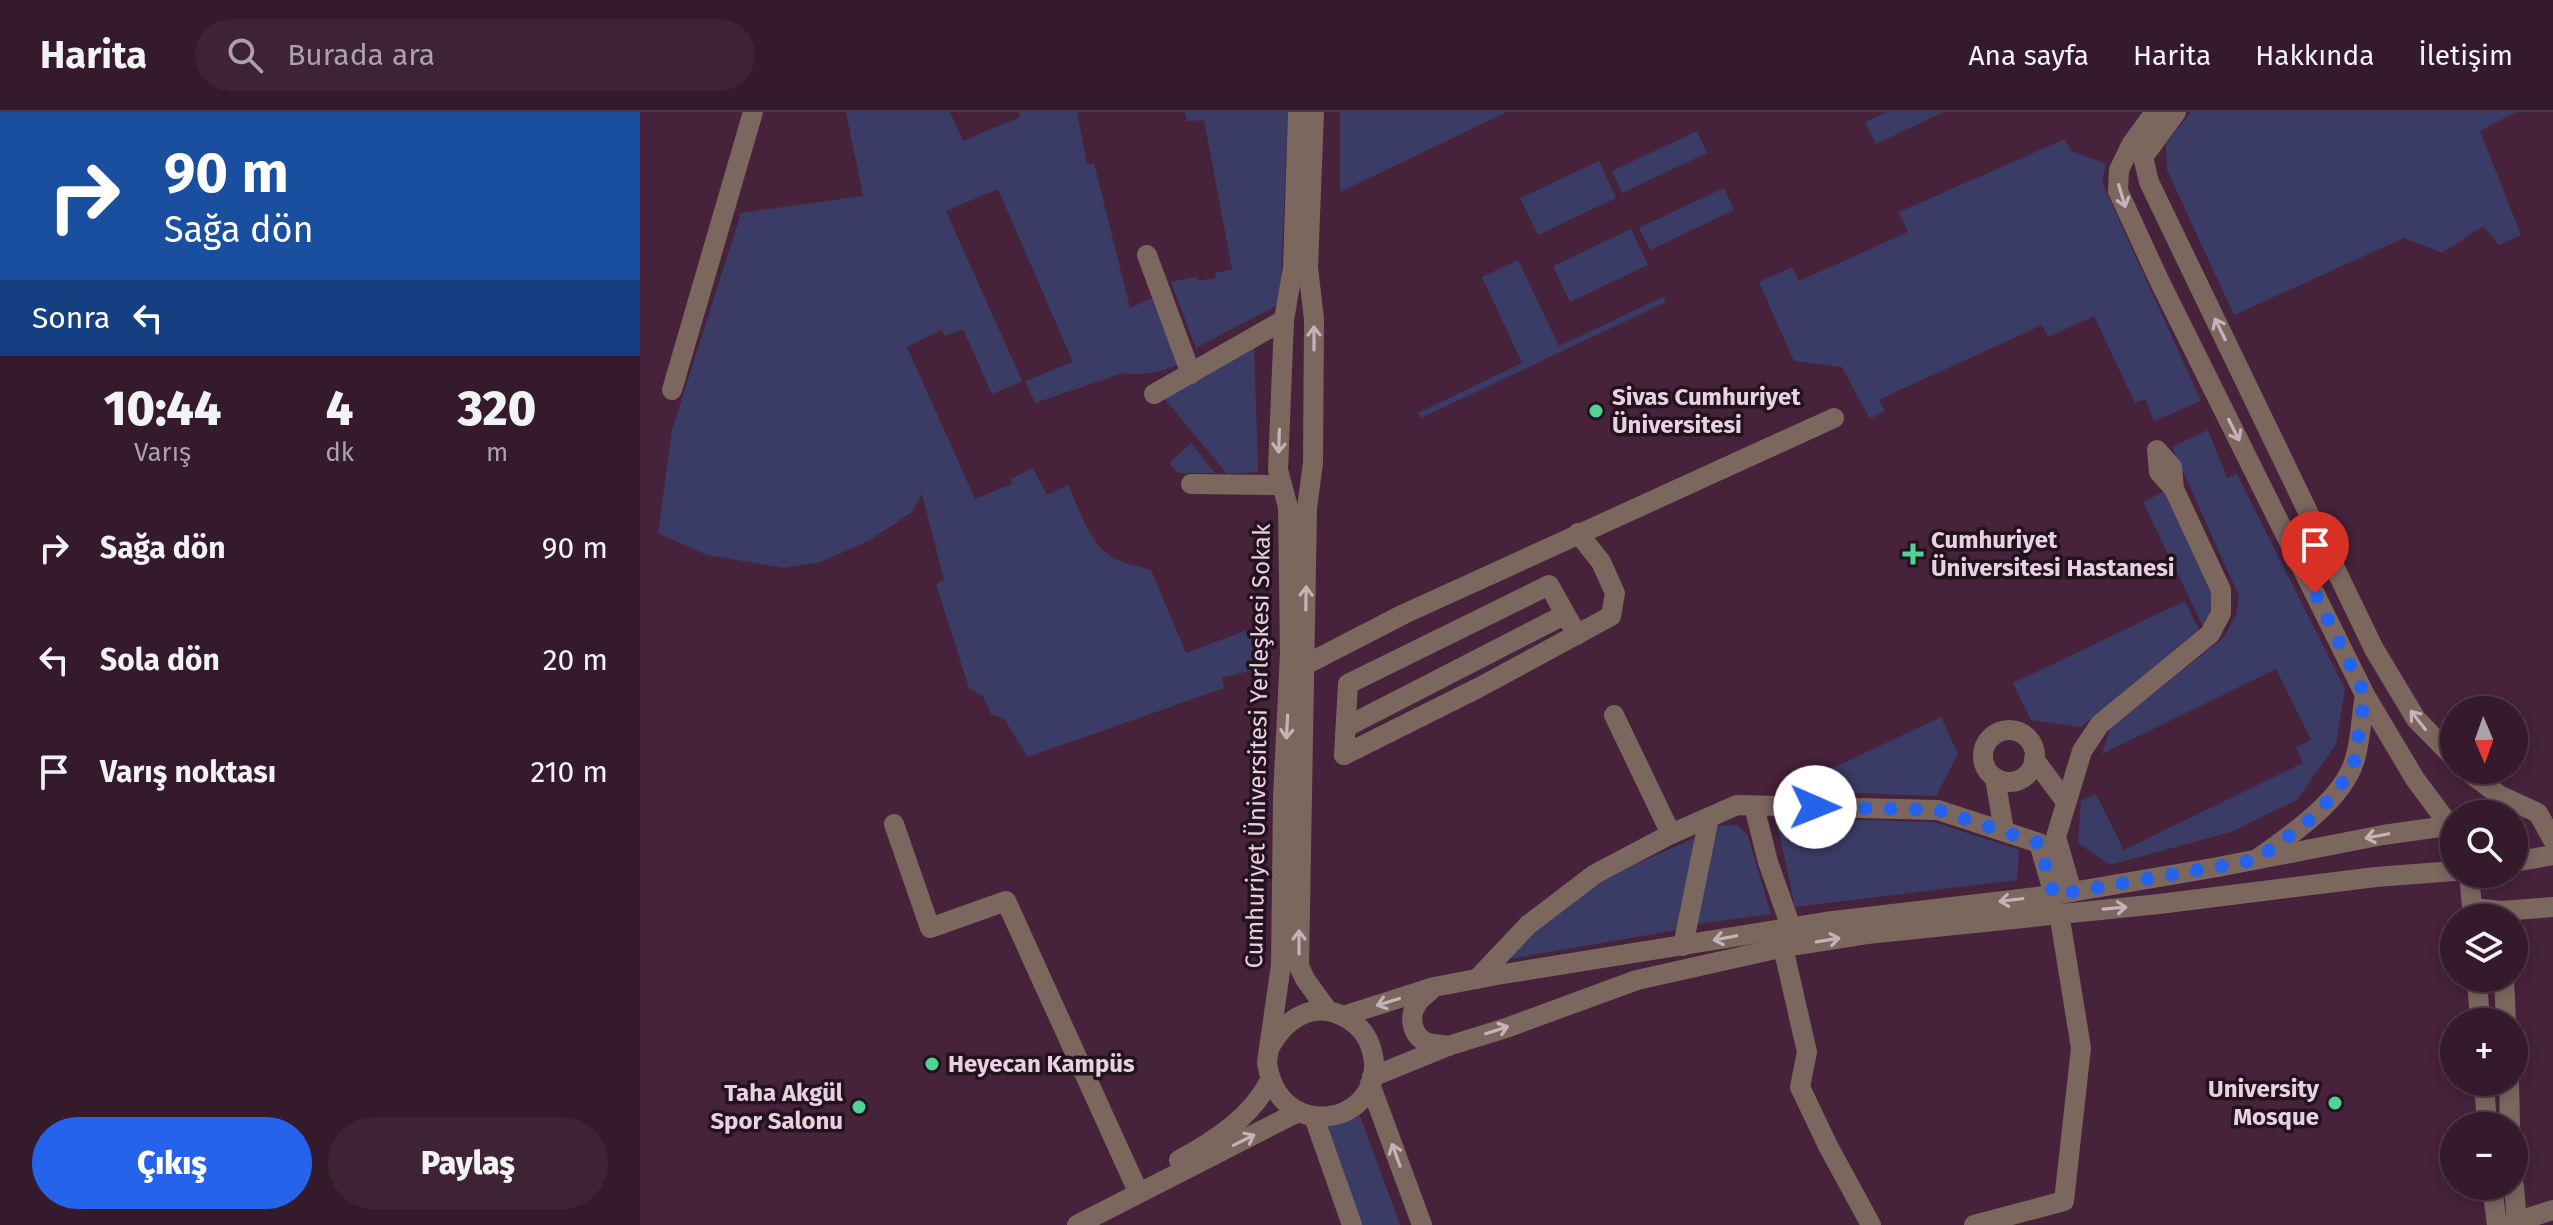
<!DOCTYPE html>
<html lang="tr">
<meta charset="utf-8">
<style>
body{margin:0;font-family:"Fira Sans",sans-serif;background:#3d2334;color:#f1f3f6;height:100vh;display:flex;flex-direction:column;font-size:30px;white-space:nowrap}
*{box-sizing:border-box;margin:0}
p{font-size:26px;color:#aaa1a9}
.icon{flex:none;width:44px;height:44px;fill:none;stroke:currentColor;stroke-width:2;stroke-linecap:round;stroke-linejoin:round}
.map{position:relative;flex:1;overflow:hidden}
.side{display:flex;flex-direction:column;background:#351a2c;width:640px}
.side>*{flex:none}
.top-card{background:#1a4fa0;color:#fff;overflow:hidden}
.needle{width:52px;rotate:178deg}
.buttons{position:absolute;left:1800px;top:584px;display:grid;gap:16px}
.buttons a{display:grid;place-items:center;width:88px;height:88px;border-radius:50%;background:#351a2c;box-shadow:0 4px 12px #0003,0 0 0 2px #4f3848;font-size:40px}
.pin{position:absolute;display:grid;place-items:center;width:68px;height:68px;color:#fff;margin:-82px -34px;border-radius:50% 50% 50% 0;rotate:-45deg;box-shadow:0 0 8px #0007}
.pin .icon{rotate:45deg}
.me{position:absolute;width:88px;margin:-44px;rotate:91deg;stroke-linejoin:round;filter:drop-shadow(0 0 6px #0008)}
.turn{display:flex;align-items:center;gap:28px;height:168px;padding:0 32px;font-size:36px}
.turn .icon{width:104px;height:104px;stroke-width:2.5}
.turn b{display:block;font-size:56px;line-height:68px}
.then{display:flex;align-items:center;height:76px;padding:0 32px;background:#0003;gap:16px;font-size:30px}
.eta{display:flex;justify-content:space-evenly;align-items:center;height:136px;text-align:center}
.eta b{font-size:48px;font-weight:800;line-height:56px}
.action{display:flex;gap:16px;margin-top:auto;padding:16px 32px}
.action a{flex:1;height:92px;border-radius:48px;background:#2563eb;color:#fff;font-size:32px;font-weight:800;line-height:92px;text-align:center}
.action a+a{background:#3d2334;color:#f1f3f6}
ul{padding:0;list-style:none}
li{display:flex;align-items:center;gap:24px;height:112px;padding:0 32px}
li div{flex:1}
li b{display:block;font-size:30px}
li em{font-style:normal}
header{display:flex;align-items:center;gap:48px;box-sizing:border-box;height:112px;padding:0 40px;background:#351a2c;border-bottom:2px solid #4f3848}
header strong{font-size:38px}
nav{display:flex;gap:44px;margin-inline-start:auto;font-size:28px}
.search{width:560px;height:72px;background:#3d2334;display:flex;align-items:center;gap:20px;box-sizing:border-box;padding:0 28px;border-radius:44px;color:#aaa1a9;font-size:30px}
main{display:flex;flex:1;min-height:0}
.map>svg:first-child{display:block}
.green{fill:#3a3c65}
.lines{fill:none;stroke-linecap:round;stroke-linejoin:round}
.minor{stroke:#7c675f;stroke-width:20}
.oneway{stroke:#c8b1b9}
.route{stroke:#2563eb;stroke-width:14;stroke-dasharray:0 25.2}
.poi-dot{fill:#51d397;stroke:#23131e;stroke-width:3}
.labels{text-anchor:middle;dominant-baseline:central;stroke-width:7;stroke-linejoin:round;paint-order:stroke}
.poi-label{font-size:24px;font-weight:bold;fill:#e9d1e0;stroke:#23131e;text-anchor:start}
.street-label{font-size:24px;fill:#e9d1e0;stroke:#23131e}
</style>
<header>
<strong>Harita</strong>
<div class="search"><svg class="icon" aria-label="search" viewBox="0 0 24 24"><circle cx="10" cy="10" r="6"/><path d="M15 15l6 6"/></svg>Burada ara</div>
<nav><a>Ana sayfa</a><a>Harita</a><a>Hakkında</a><a>İletişim</a></nav>
</header>
<main>
<section class="side">
<div class="top-card">
<div class="turn"><svg class="icon" aria-label="right" viewBox="0 0 24 24"><path d="M7 20v-9h11M14 6l5 5-5 5"/></svg><div><b>90 m</b>Sağa dön</div></div>
<div class="then">Sonra<svg class="icon" aria-label="left" viewBox="0 0 24 24"><path d="M17 20v-9H6M10 6l-5 5 5 5"/></svg></div>
</div>
<div class="eta">
<div><b>10:44</b><p>Varış</p></div>
<div><b>4</b><p>dk</p></div>
<div><b>320</b><p>m</p></div>
</div>
<ul>
<li><svg class="icon" aria-label="right" viewBox="0 0 24 24"><path d="M7 20v-9h11M14 6l5 5-5 5"/></svg><div><b>Sağa dön</b></div><em>90 m</em></li>
<li><svg class="icon" aria-label="left" viewBox="0 0 24 24"><path d="M17 20v-9H6M10 6l-5 5 5 5"/></svg><div><b>Sola dön</b></div><em>20 m</em></li>
<li><svg class="icon" aria-label="arrive" viewBox="0 0 24 24"><path d="M6 21V4h12l-3 4 3 4H6"/></svg><div><b>Varış noktası</b></div><em>210 m</em></li>
</ul>
<div class="action"><a>Çıkış</a><a>Paylaş</a></div>
</section>
<div class="map">
<svg width="1913" height="1113" viewBox="0 0 1913 1113">
<rect width="100%" height="100%" fill="#47223b"/>
<g class="green">
<path d="M 206,0 L 310,0 L 323,29 L 380,5 L 379,0 L 437,0 L 447,53 L 454,51 L 490,196 L 513,186 L 539,252 C 522,260 503,264 483,261 L 395,291 L 385,269 L 433,250 L 358,77 L 306,99 L 382,269 L 352,282 L 323,217 L 305,224 L 301,218 L 267,235 L 335,387 L 372,372 L 371,367 L 393,356 L 407,383 L 428,373 C 440,398 449,432 475,447 C 485,452 499,454 511,458 L 546,541 L 628,510 L 629,554 L 582,566 L 584,576 L 388,645 L 364,607 L 351,602 L 343,584 L 329,576 L 296,472 L 304,468 L 282,382 L 272,400 L 230,428 L 181,450 L 144,456 L 67,443 L 18,421 L 32,318 L 101,101 L 223,84 Z"/>
<polygon points="545,0 648,0 640,192 556,236 531,170 556,165 558,169 576,166 575,161 592,157 564,8 547,9"/>
<polygon points="700,0 867,0 700,80"/>
<polygon points="1247,0 1303,0 1236,32 1225,10"/>
<polygon points="1551,0 1876,0 1840,19 1881,123 1859,133 1843,114 1802,141 1764,126 1594,203 1527,58 1526,31"/>
<polygon points="1057,19 1067,41 982,81 972,59"/>
<polygon points="1425,27 1430,38 1466,52 1462,70 1561,289 1514,309 1505,287 1495,291 1454,204 1408,225 1402,213 1249,283 1239,288 1245,299 1230,307 1202,255 1154,249 1119,170 1152,155 1159,169 1268,120 1259,100"/>
<polygon points="959,49 976,86 898,123 880,86"/>
<polygon points="1084,76 1094,98 1010,138 999,116"/>
<polygon points="991,117 1008,153 930,190 913,154"/>
<polygon points="878,148 919,234 1023,185 1026,190 781,306 778,301 882,251 842,165"/>
<polygon points="614,231 618,360 587,362 523,285"/>
<polygon points="1568,318 1587,366 1597,362 1705,577 1696,632 1657,688 1591,720 1470,753 1438,731 1441,689 1456,682 1484,738 1663,651 1656,635 1671,628 1636,557 1462,642 1470,616 1584,525 1596,503 1599,484 1532,335"/>
<polygon points="551,331 575,361 538,361 529,351"/>
<polygon points="1525,379 1573,479 1569,503 1563,514 1503,390"/>
<polygon points="1545,489 1559,518 1441,615 1391,608 1373,571"/>
<polygon points="1301,605 1318,642 1296,684 1159,679 1157,673"/>
<polygon points="1136,706 1294,710 1379,738 1377,768 1155,795"/>
<polygon points="1098,713 1108,724 1131,802 1057,812 1075,714"/>
<polygon points="1054,726 1056,745 1037,818 870,847 884,828 963,767"/>
<polygon points="717,996 760,1113 722,1113 686,1008"/>
</g>
<g class="lines">
<g class="minor">
<polyline points="674,0 668,156 674,207 673,351 667,396 659,854 665,867 688,899"/>
<polyline points="1515,0 1491,33 1479,58 1478,79 1519,168 1725,583 1775,667 1810,714 1814,724"/>
<polyline points="1536,0 1503,45 1509,70 1734,537 1776,607 1814,646"/>
<polyline points="507,143 551,262"/>
<polyline points="32,278 113,0"/>
<polyline points="514,282 644,208"/>
<polyline points="551,372 641,373"/>
<polyline points="665,553 764,502 1194,306"/>
<polyline points="974,603 1031,722"/>
<polyline points="706,615 924,503"/>
<circle cx="1369" cy="644" r="26"/>
<polyline points="704,643 838,576 971,504 975,481 961,450 938,421"/>
<polyline points="704,643 708,572 909,473 937,523"/>
<polyline points="1394,647 1426,690"/>
<polyline points="1826,658 1859,683 1898,701 1913,728"/>
<polyline points="1355,666 1364,719"/>
<polyline points="1114,694 1128,750 1151,815"/>
<polyline points="254,712 290,816 366,789 496,1075"/>
<path d="M 1620,745 C 1651,723 1702,688 1714,650 C 1721,630 1721,604 1725,583"/>
<polyline points="1874,750 1913,743"/>
<polyline points="1829,762 1833,806"/>
<polyline points="1432,780 1416,725 1442,639 1460,612 1570,522 1581,501 1581,478 1534,377 1532,355 1517,338 1519,360 1534,377"/>
<polyline points="1832,796 1862,799 1913,795"/>
<polyline points="1140,822 1167,940 1160,975 1188,1034 1231,1113"/>
<polyline points="1043,834 1069,706"/>
<polyline points="1837,866 1840,910"/>
<polyline points="1864,866 1866,910"/>
<polyline points="837,867 888,813 955,762 1031,722 1097,693 1298,698 1399,731 1414,783"/>
<path d="M 791,878 C 787,882 780,886 777,892 C 768,905 772,925 788,931 C 794,932 802,933 808,934"/>
<polyline points="703,904 794,875 857,863 1185,810 1414,783 1578,755 1743,723 1814,713"/>
<path d="M 630,935 C 647,904 678,886 711,909 C 725,918 732,933 734,950 C 738,1015 637,1030 627,950 L 641,853 L 643,685 L 650,541 L 648,395 L 638,358 L 644,208 L 653,156 L 658,0"/>
<polyline points="732,965 808,934 866,916 997,868 1144,835 1227,822 1519,792 1736,765 1814,759"/>
<polyline points="1844,970 1847,1014"/>
<polyline points="1869,970 1870,1014"/>
<polyline points="730,972 782,1113"/>
<polyline points="674,1005 712,1113"/>
<path d="M 539,1048 C 574,1029 612,1005 630,968"/>
<polyline points="1852,1074 1857,1113"/>
<polyline points="1874,1074 1877,1111"/>
<polyline points="437,1113 658,1000"/>
<polyline points="1334,1113 1424,1089 1441,936 1419,801"/>
<polyline points="1865,1113 1913,1098"/>
</g>
</g>
<defs><path id="oneway-shaft" d="M-6 0H5M1.5-3L5.5 0L1.5 3" fill="none" stroke-width="1.6" stroke-linecap="round" stroke-linejoin="round" transform="scale(2)"/></defs>
<g class="oneway">
<use href="#oneway-shaft" transform="translate(1482 84) rotate(73)"/>
<use href="#oneway-shaft" transform="translate(1580 217) rotate(-116)"/>
<use href="#oneway-shaft" transform="translate(674 226) rotate(-90)"/>
<use href="#oneway-shaft" transform="translate(1594 318) rotate(63)"/>
<use href="#oneway-shaft" transform="translate(639 329) rotate(92)"/>
<use href="#oneway-shaft" transform="translate(666 486) rotate(-89)"/>
<use href="#oneway-shaft" transform="translate(1778 608) rotate(-128)"/>
<use href="#oneway-shaft" transform="translate(647 615) rotate(93)"/>
<use href="#oneway-shaft" transform="translate(1737 724) rotate(169)"/>
<use href="#oneway-shaft" transform="translate(1371 788) rotate(173)"/>
<use href="#oneway-shaft" transform="translate(1475 796) rotate(-5)"/>
<use href="#oneway-shaft" transform="translate(1085 826) rotate(169)"/>
<use href="#oneway-shaft" transform="translate(1188 828) rotate(-9)"/>
<use href="#oneway-shaft" transform="translate(659 830) rotate(-90)"/>
<use href="#oneway-shaft" transform="translate(748 890) rotate(163)"/>
<use href="#oneway-shaft" transform="translate(857 918) rotate(-18)"/>
<use href="#oneway-shaft" transform="translate(604 1028) rotate(-27)"/>
<use href="#oneway-shaft" transform="translate(756 1043) rotate(-110)"/>
</g>
<g class="lines">
<polyline class="route" points="1175,695 1298,698 1399,731 1414,783 1616,748 1665,712 1696,681 1714,651 1725,583 1675,481"/>
</g>
<g class="poi-dot">
<circle cx="956" cy="299" r="8"/>
<path d="M1269 430h8v8h8v8h-8v8h-8v-8h-8v-8h8z"/>
<circle cx="292" cy="952" r="8"/>
<circle cx="1695" cy="991" r="8"/>
<circle cx="219" cy="995" r="8"/>
</g>
<g class="labels">
<g class="poi-label">
<text x="972" y="285">Sivas Cumhuriyet<tspan x="972" dy="28">Üniversitesi</tspan></text>
<text x="1291" y="428">Cumhuriyet<tspan x="1291" dy="28">Üniversitesi Hastanesi</tspan></text>
<text x="308" y="952">Heyecan Kampüs</text>
<text x="1679" y="977" text-anchor="end">University<tspan x="1679" dy="28">Mosque</tspan></text>
<text x="203" y="981" text-anchor="end">Taha Akgül<tspan x="203" dy="28">Spor Salonu</tspan></text>
</g>
<g class="street-label">
<text transform="translate(618 634) rotate(-89)">Cumhuriyet Üniversitesi Yerleşkesi Sokak</text>
</g>
</g>
</svg>
<div class="buttons">
<a><svg class="needle" viewBox="-14 -14 28 28"><path d="M0-13l5 13h-10z" fill="#e53935"/><path d="M0 13l5-13h-10z" fill="#aaa1a9"/></svg></a>
<a><svg class="icon" aria-label="search" viewBox="0 0 24 24"><circle cx="10" cy="10" r="6"/><path d="M15 15l6 6"/></svg></a>
<a><svg class="icon" aria-label="layers" viewBox="0 0 24 24"><path d="M12 4l9 5-9 5-9-5zM3 14l9 5 9-5"/></svg></a>
<a>+</a>
<a>−</a>
</div>
<div class="pin" style="left:1675px;top:481px;background:#d93025"><svg class="icon" aria-label="arrive" viewBox="0 0 24 24"><path d="M6 21V4h12l-3 4 3 4H6"/></svg></div>
<svg class="me" style="left:1175px;top:695px" viewBox="-20 -20 40 40"><circle r="19" fill="#fff"/><path d="M0-13L10 11 0 6-10 11z" fill="#2563eb"/></svg>
</div>
</main>
